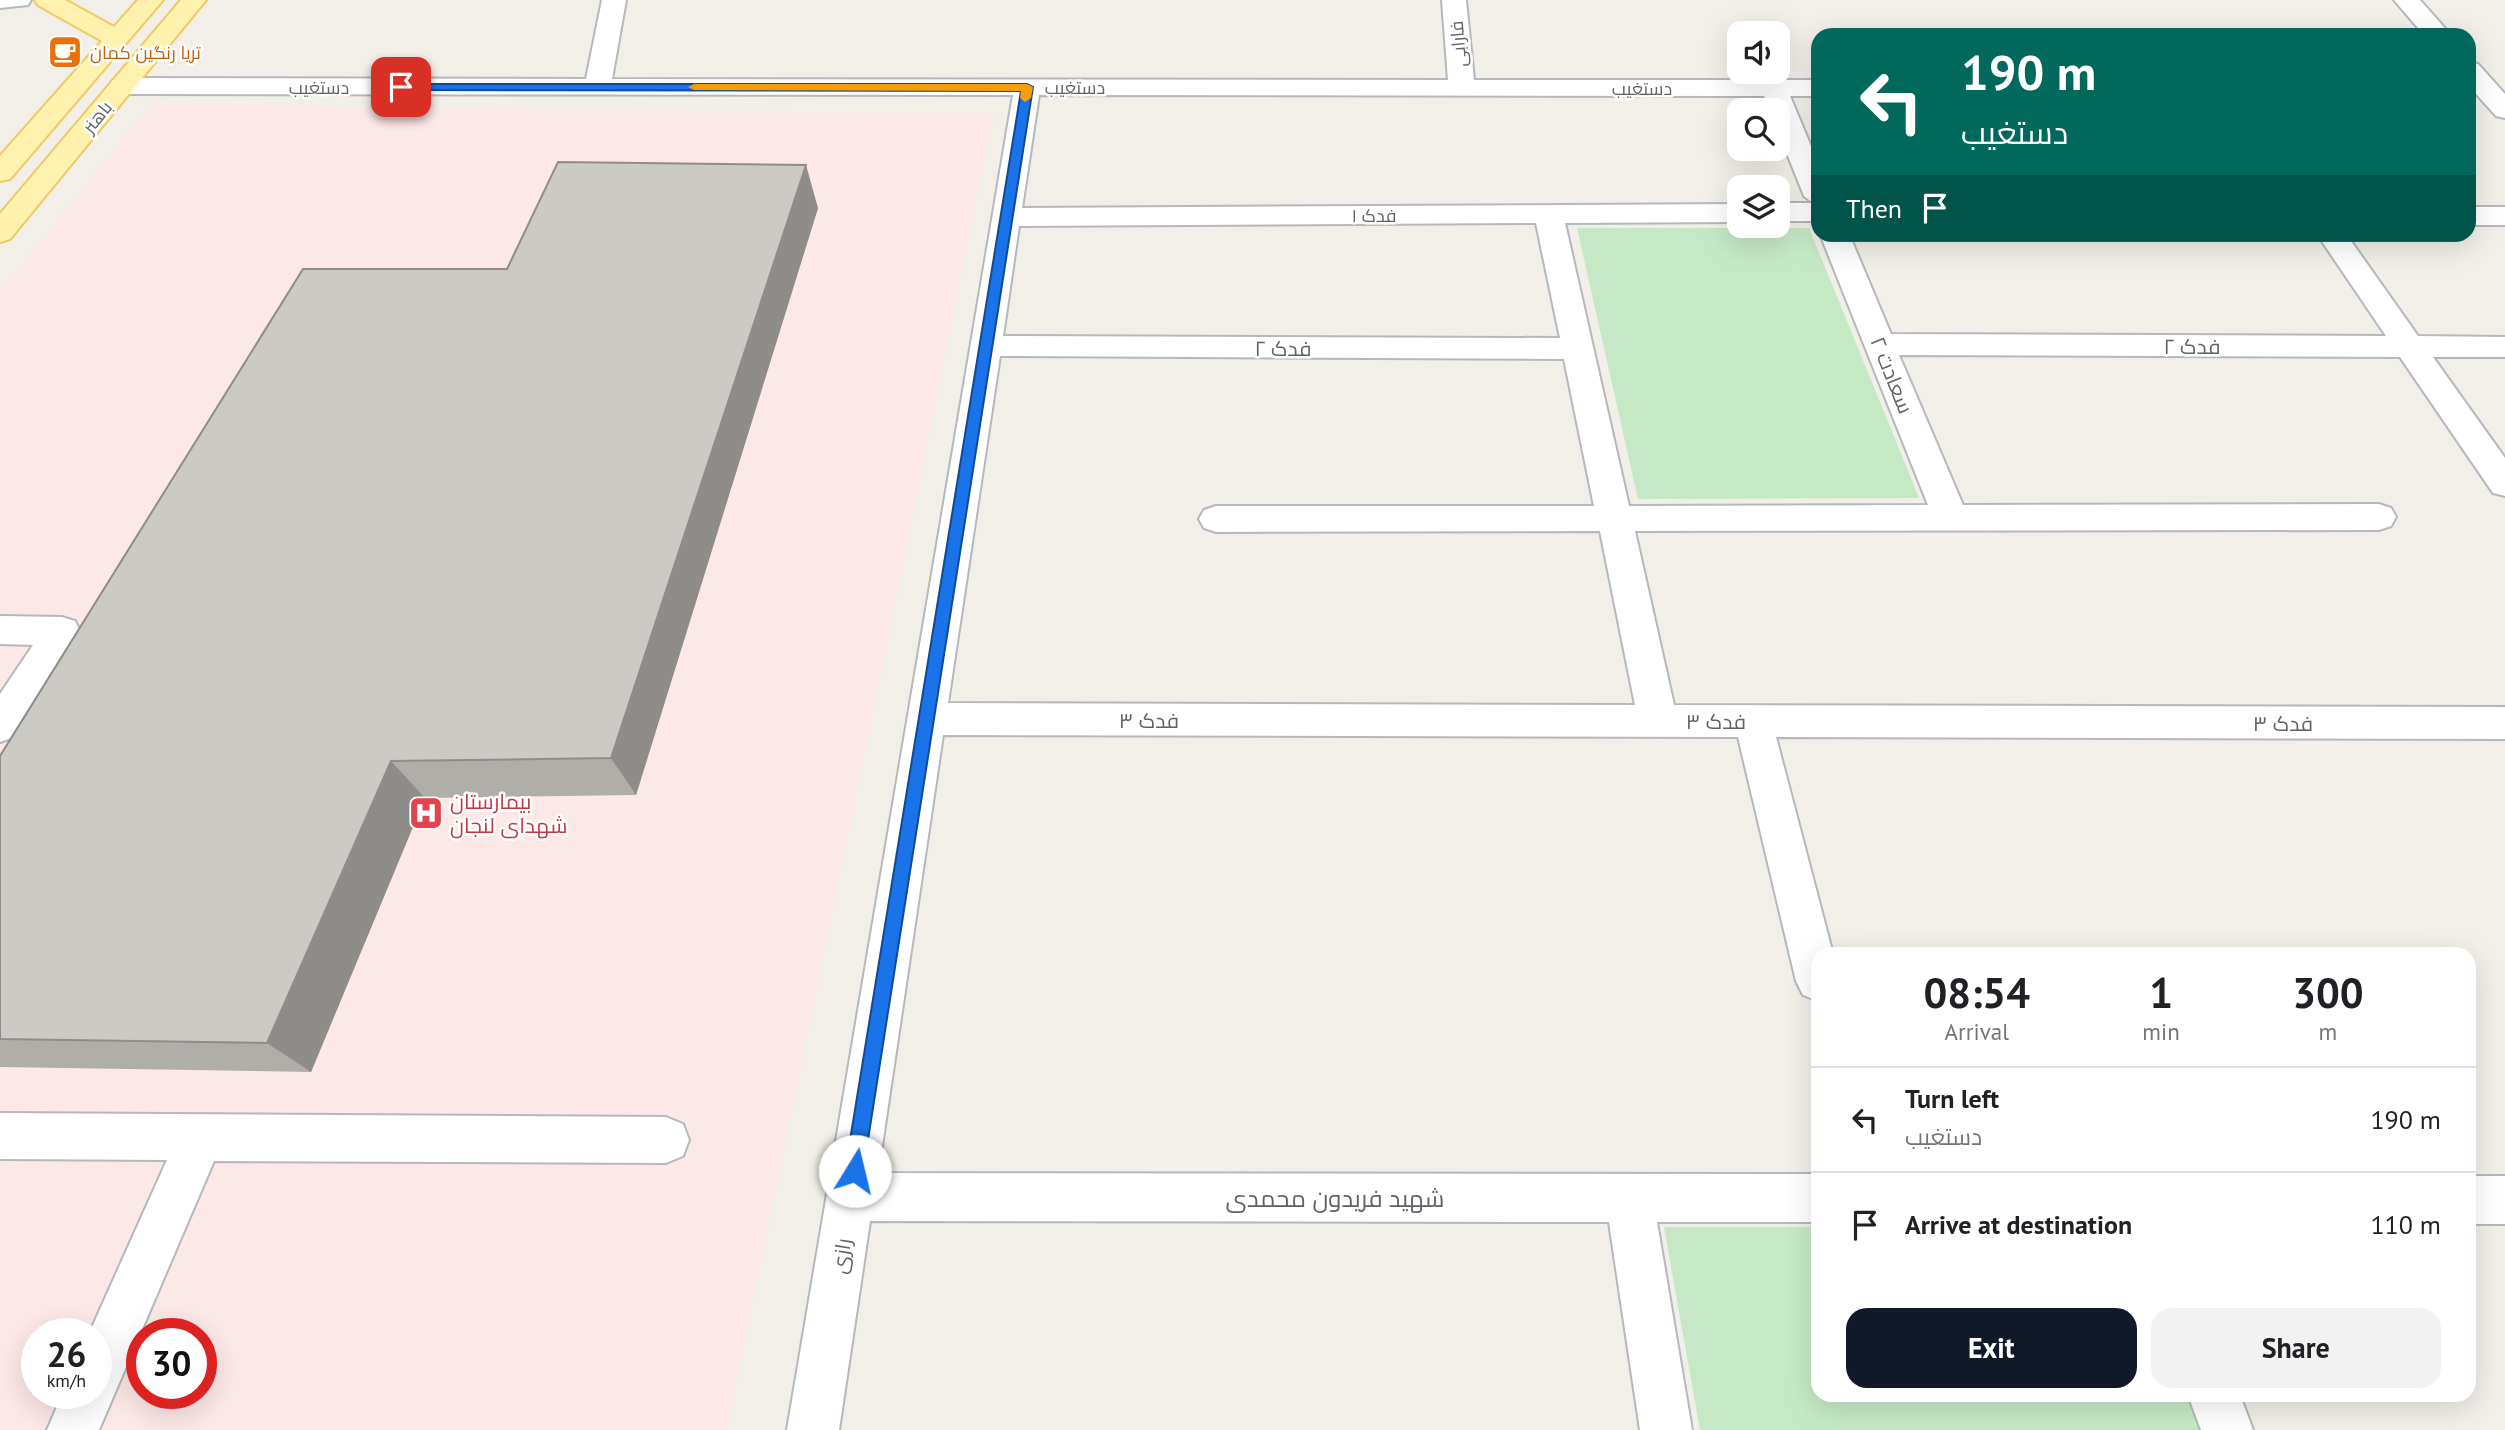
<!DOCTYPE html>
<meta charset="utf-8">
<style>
body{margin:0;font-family:"PT Sans",Cairo,sans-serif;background:#f2f2f2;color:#202124;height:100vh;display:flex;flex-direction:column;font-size:26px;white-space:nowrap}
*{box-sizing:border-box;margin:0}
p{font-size:23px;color:#757577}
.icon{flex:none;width:38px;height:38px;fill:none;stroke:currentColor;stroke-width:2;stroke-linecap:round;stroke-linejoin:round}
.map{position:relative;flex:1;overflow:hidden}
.drawer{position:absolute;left:1811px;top:947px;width:665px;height:455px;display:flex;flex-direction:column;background:#fff;border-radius:21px;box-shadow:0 7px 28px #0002}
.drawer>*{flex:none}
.guide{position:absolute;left:1811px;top:28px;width:665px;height:214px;border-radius:21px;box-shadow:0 7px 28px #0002;background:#00695c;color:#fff;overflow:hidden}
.tools{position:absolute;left:1727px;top:21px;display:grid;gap:14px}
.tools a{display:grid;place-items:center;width:63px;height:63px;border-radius:14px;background:#fff;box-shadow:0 7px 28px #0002;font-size:35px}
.speed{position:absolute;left:21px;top:1318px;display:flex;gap:14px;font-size:35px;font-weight:700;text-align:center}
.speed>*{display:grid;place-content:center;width:91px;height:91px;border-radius:50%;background:#fff;box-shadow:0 7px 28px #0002;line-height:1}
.speed small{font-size:18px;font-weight:400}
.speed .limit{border:10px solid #d22;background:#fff;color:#111}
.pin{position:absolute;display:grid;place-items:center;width:60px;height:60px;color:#fff;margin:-30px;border-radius:14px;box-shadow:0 4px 10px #0006}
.me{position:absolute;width:77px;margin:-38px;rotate:9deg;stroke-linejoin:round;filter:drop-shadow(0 0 5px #0008)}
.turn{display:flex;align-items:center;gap:24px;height:147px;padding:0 35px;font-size:32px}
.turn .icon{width:91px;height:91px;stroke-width:2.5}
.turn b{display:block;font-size:49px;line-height:60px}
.then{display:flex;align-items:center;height:66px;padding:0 35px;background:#0003;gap:14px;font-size:26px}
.eta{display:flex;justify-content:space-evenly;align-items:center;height:119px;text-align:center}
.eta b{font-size:42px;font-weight:600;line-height:49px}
.cta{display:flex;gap:14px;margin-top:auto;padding:14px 35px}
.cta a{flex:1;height:80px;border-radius:21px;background:#111827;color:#fff;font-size:28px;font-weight:600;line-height:80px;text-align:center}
.cta a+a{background:#f2f2f2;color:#202124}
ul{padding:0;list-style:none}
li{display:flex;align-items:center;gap:21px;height:105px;padding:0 35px;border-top:2px solid #e0e0e0}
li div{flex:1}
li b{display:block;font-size:26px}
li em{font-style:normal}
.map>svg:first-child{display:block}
.medical{fill:#fce8e6;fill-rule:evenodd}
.green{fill:#c5e8c5}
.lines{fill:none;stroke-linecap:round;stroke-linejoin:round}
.minor-casing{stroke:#b5b8bc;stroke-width:4}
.major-casing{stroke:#f2c960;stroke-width:4}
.minor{fill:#fff;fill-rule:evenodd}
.major{fill:#fff2af;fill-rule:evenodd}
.wall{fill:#afaea9}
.shaded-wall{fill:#8f8d8a}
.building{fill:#cccac5;stroke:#8f8d8a;stroke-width:2}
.route{fill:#1a73e8;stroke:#114b97;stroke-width:2}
.slow{fill:#f59e0b}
.labels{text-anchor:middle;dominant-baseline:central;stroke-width:5;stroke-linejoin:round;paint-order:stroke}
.far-street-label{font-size:18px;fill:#5f6368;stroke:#fff}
.far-food-label{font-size:18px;fill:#c56008;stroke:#fff;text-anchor:start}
.street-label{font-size:21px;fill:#5f6368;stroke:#fff}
.health-label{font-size:21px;fill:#be3a42;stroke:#fff;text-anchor:start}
.near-street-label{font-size:24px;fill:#5f6368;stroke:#fff}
</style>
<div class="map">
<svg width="2505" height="1430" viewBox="0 0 2505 1430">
<rect width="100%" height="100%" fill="#f1efe8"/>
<path class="medical" d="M 151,105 L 994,114 L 727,1430 L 0,1430 L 0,292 ZM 37,1334 L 96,1334 L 96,1393 L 37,1393 ZM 142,1334 L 201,1334 L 201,1393 L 142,1393 Z"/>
<g class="green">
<polygon points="1577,228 1809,228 1919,498 1638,499"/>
<polygon points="1664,1227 1818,1227 1818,1395 2189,1395 2201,1430 1700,1430"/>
</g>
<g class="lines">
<g class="minor-casing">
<g id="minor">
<polygon points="0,0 31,0 28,5 0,8"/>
<path d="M 602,0 L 626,0 L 612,79 L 1448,80 L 1442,0 L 1466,0 L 1474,80 L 1818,80 L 1818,96 L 1790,96 L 1818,163 L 1818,221 L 1778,221 L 1778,203 L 1813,203 L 1804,196 L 1778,131 L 1778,110 L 1770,110 L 1764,96 L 1039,95 L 1022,208 L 1740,204 L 1740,222 L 1565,223 L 1629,506 L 1928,505 L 1820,234 L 1849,234 L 1891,334 L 2386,336 L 2317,234 L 2346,234 L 2418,336 L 2505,337 L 2505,357 L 2433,357 L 2505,458 L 2505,496 L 2493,493 L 2400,357 L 1899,355 L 1963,505 L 2379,504 L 2391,508 L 2396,517 L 2391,526 L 2379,530 L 1635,531 L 1674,705 L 2505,707 L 2505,739 L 1776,737 L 1833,954 L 1818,954 L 1818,1001 L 1803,995 L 1796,981 L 1738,737 L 943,735 L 878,1173 L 1818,1174 L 1818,1222 L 1657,1222 L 1692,1430 L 1640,1430 L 1609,1222 L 870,1221 L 839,1430 L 787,1430 L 1013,95 L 122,94 L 113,92 L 109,86 L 113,80 L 122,78 L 586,79 ZM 1536,223 L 1560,338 L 1003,336 L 1019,226 ZM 1000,356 L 1564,359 L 1594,506 L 1216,506 L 1204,510 L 1199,519 L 1204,528 L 1216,532 L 1600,531 L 1635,705 L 948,703 Z"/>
<polygon points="2394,0 2420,0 2451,35 2424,35"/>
<polygon points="2469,62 2478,64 2505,94 2505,118 2496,116 2469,86"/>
<rect x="2469" y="207" width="36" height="18"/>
<polygon points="0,616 62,617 75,621 80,631 14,737 0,742 0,694 33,645 0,644"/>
<polygon points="0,1113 666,1117 683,1124 689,1140 683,1156 666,1163 214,1161 99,1430 47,1430 63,1393 96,1393 96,1334 89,1334 167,1160 0,1159"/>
<rect x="2469" y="1176" width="36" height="48"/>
<polygon points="2188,1395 2240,1395 2253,1430 2201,1430"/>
</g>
</g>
<g class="major-casing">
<g id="major">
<polygon points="35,0 65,0 114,27 138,0 163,0 10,179 0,181 0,156 102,41 38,5"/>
<polygon points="181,0 206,0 10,239 0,242 0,214"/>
</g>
</g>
<use href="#minor" class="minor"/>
<use href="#major" class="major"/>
</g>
<polygon class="wall" points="818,208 636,795 425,798 311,1072 0,1067 0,756 507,269"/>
<g class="shaded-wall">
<polygon points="806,165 818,208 636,795 611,758"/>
<polygon points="391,761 425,798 311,1072 267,1043"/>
</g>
<polygon class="building" points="558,162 806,165 611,758 391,761 267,1043 0,1039 0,756 303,269 507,269"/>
<polygon class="route" points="398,84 1027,84 1033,87 862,1178 855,1181 848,1178 845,1171 1021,91 401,90 398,89"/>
<polygon class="slow" points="1027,84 1033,87 1031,98 1025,102 1020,98 1021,91 694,90 688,87 694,84"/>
<defs>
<g id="cafe-square" transform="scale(1.75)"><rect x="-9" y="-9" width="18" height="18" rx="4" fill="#e8710a" stroke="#fff"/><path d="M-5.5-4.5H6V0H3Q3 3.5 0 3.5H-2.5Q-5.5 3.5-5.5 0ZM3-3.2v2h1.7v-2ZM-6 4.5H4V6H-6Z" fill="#fff"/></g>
<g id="hospital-square" transform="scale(1.75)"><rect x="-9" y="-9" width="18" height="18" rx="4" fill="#e0444e" stroke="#fff"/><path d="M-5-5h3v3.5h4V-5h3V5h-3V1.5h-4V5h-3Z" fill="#fff"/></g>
</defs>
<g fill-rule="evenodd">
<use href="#cafe-square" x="65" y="52"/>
<use href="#hospital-square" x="426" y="813"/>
</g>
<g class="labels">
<g class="far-street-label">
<text transform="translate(1458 44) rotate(-95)">فارابی</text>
<text x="319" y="87">دستغیب</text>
<text x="1075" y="87">دستغیب</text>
<text x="1642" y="88">دستغیب</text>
<text transform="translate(97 117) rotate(-51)">باهنر</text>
<text x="1374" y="215">فدک ۱</text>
</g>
<g class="far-food-label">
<text x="90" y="52">تریا رنگین کمان</text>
</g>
<g class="street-label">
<text x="2192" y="346">فدک ۲</text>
<text x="1283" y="348">فدک ۲</text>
<text transform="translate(1892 375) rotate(68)">سعادت ۲</text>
<text x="1149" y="720">فدک ۳</text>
<text x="1716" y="721">فدک ۳</text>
<text x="2283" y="723">فدک ۳</text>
<text transform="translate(841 1256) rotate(-81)">رازی</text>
</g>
<g class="health-label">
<text x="450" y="801">بیمارستان<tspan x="450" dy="24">شهدای لنجان</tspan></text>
</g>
<g class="near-street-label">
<text x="1335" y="1198">شهید فریدون محمدی</text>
</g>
</g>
</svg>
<div class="tools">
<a><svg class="icon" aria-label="sound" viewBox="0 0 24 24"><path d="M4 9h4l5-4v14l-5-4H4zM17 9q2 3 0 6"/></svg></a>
<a><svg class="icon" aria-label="search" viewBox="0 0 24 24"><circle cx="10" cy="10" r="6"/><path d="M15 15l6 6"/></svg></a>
<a><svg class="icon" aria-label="layers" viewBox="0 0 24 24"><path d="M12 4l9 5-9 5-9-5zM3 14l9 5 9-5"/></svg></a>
</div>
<div class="speed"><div>26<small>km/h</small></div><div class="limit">30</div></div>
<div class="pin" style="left:401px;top:87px;background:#d93025"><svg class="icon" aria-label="arrive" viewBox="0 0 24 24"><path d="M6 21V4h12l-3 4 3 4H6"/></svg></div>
<svg class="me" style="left:855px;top:1171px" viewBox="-20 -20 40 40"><circle r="19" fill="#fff"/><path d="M0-13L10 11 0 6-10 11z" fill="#1a73e8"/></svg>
<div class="guide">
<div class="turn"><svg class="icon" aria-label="left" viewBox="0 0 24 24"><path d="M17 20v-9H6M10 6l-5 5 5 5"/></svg><div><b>190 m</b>دستغیب</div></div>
<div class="then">Then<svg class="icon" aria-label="arrive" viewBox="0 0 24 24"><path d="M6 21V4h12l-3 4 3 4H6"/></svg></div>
</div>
<section class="drawer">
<div class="eta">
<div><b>08:54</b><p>Arrival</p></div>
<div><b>1</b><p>min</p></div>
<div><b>300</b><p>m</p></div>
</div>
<ul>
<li><svg class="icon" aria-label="left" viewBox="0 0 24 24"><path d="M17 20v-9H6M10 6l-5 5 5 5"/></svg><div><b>Turn left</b><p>دستغیب</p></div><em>190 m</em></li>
<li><svg class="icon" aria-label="arrive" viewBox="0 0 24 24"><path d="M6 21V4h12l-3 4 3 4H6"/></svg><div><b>Arrive at destination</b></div><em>110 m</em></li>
</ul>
<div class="cta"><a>Exit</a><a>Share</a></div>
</section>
</div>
